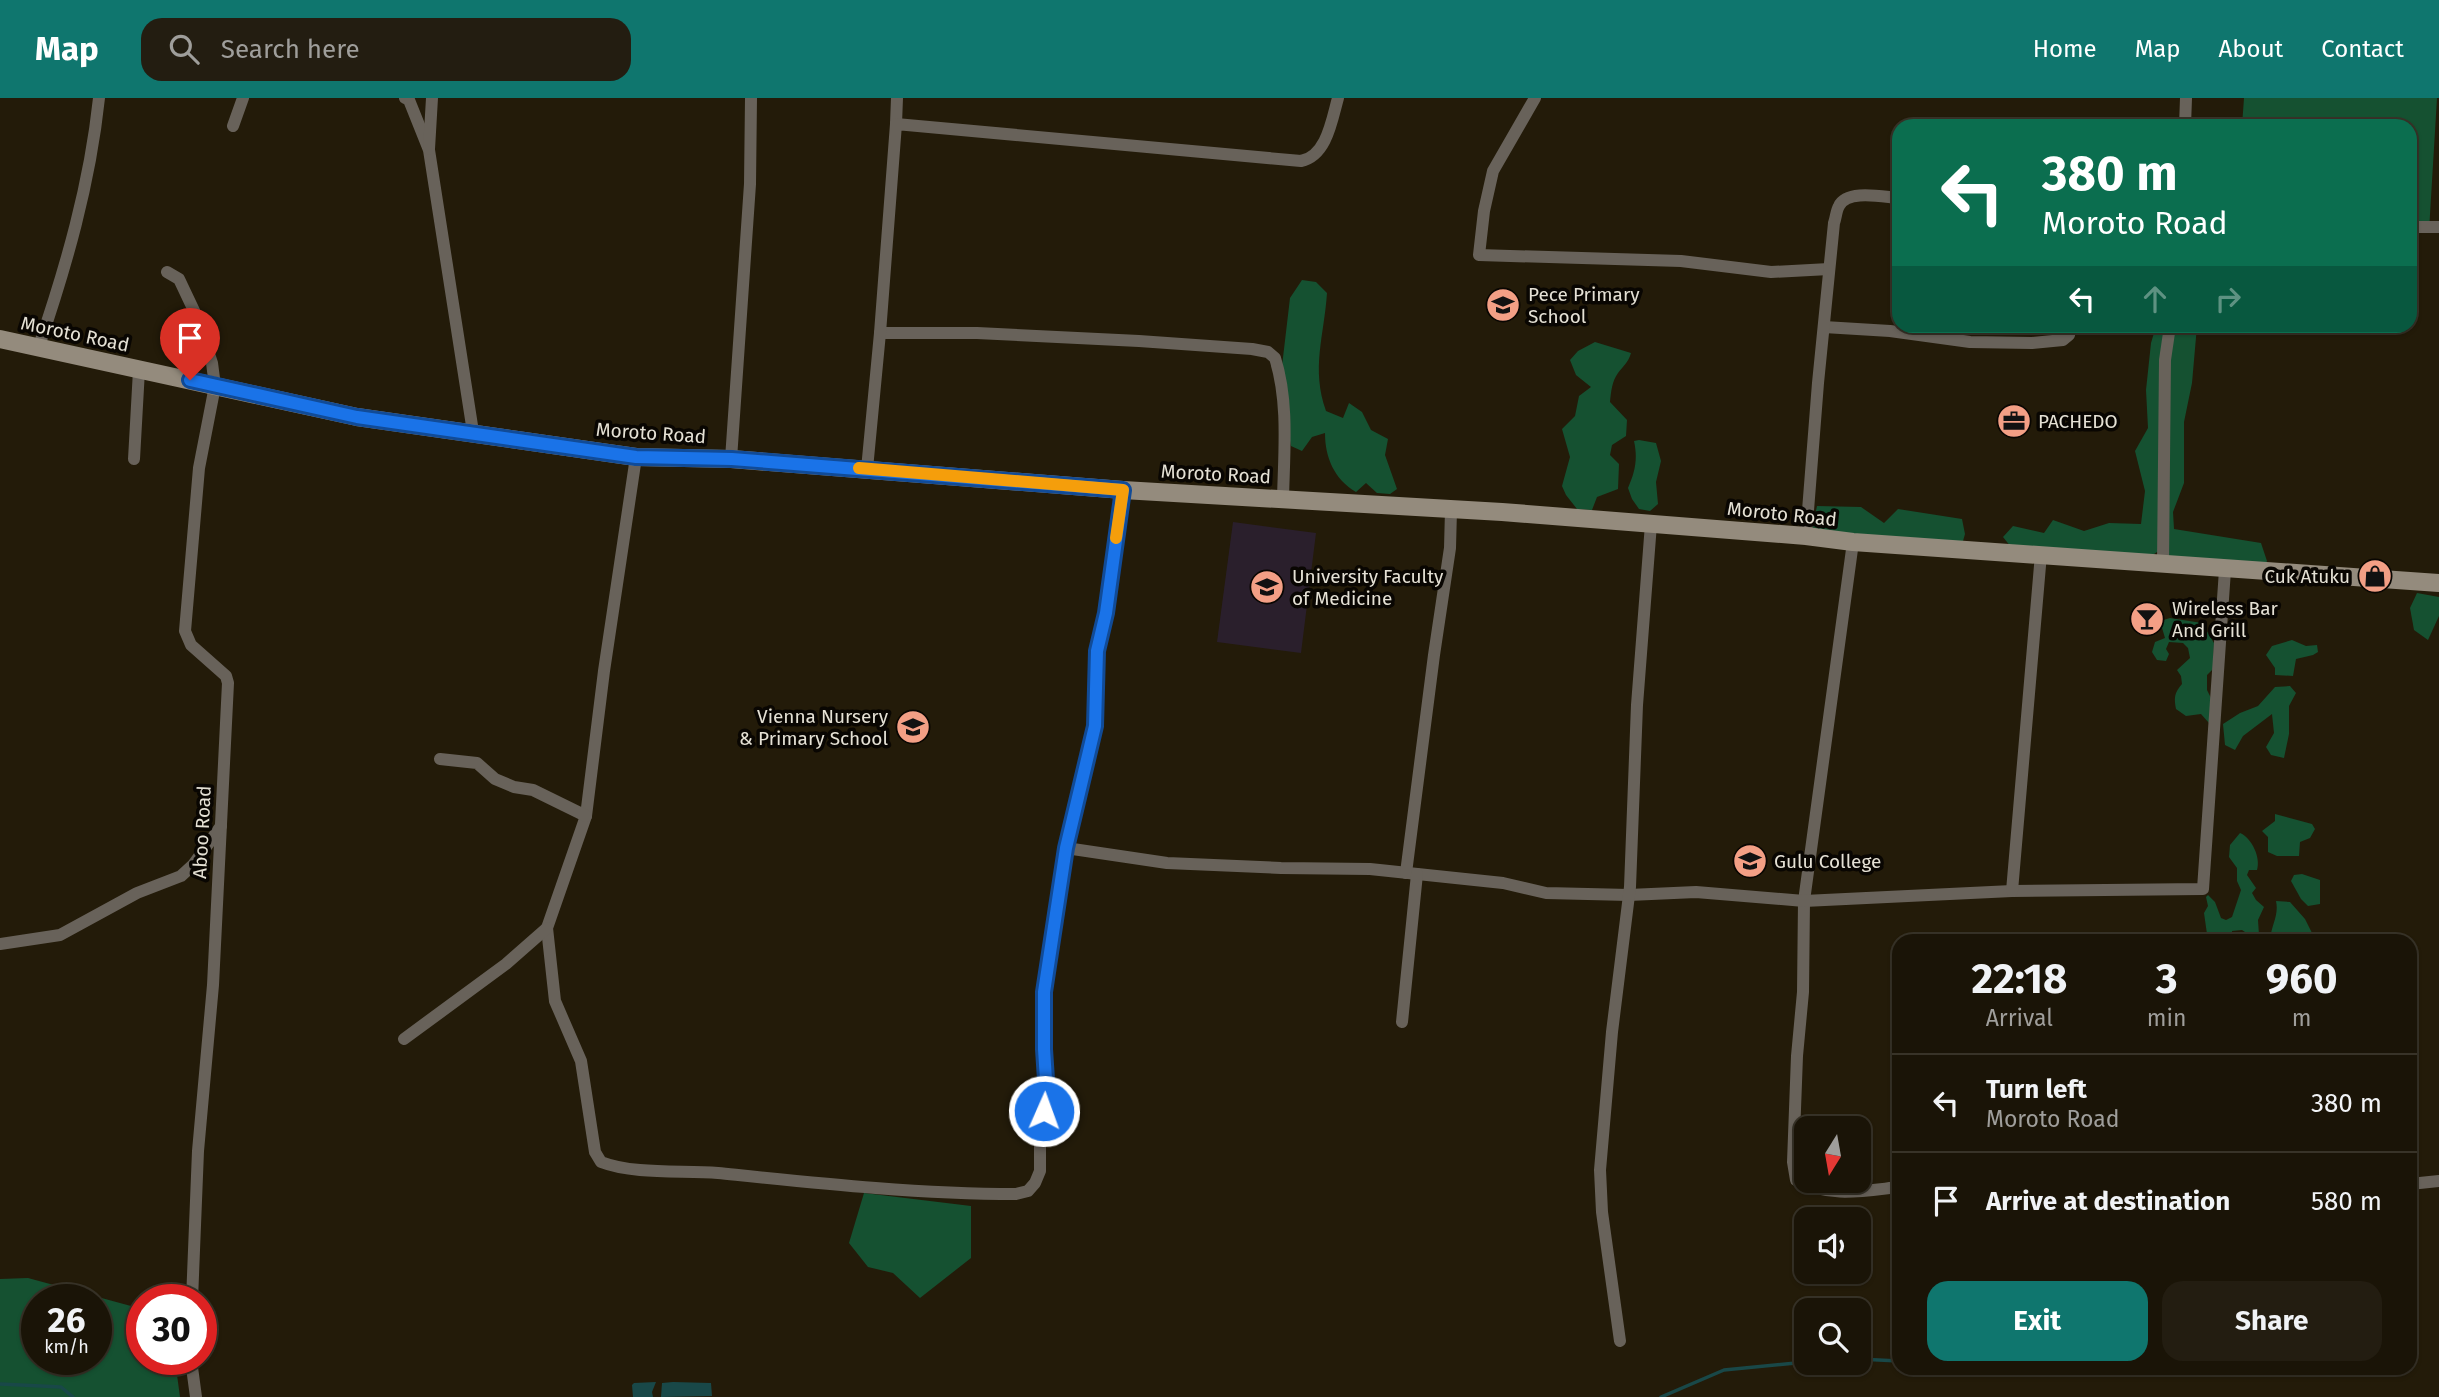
<!DOCTYPE html>
<style>
body{margin:0;font-family:"Fira Sans",sans-serif;background:#231d11;color:#f1f3f6;height:100vh;display:flex;flex-direction:column;font-size:26px;white-space:nowrap}
*{box-sizing:border-box;margin:0}
p{font-size:23px;color:#9f9e9b}
.icon{flex:none;width:38px;height:38px;fill:none;stroke:currentColor;stroke-width:2;stroke-linecap:round;stroke-linejoin:round}
.map{position:relative;flex:1;overflow:hidden}
.panel{position:absolute;left:1892px;top:836px;width:525px;height:441px;display:flex;flex-direction:column;background:#1a1407;border-radius:21px;box-shadow:0 2px 5px #0004,0 0 0 2px #383328}
.panel>*{flex:none}
.hud{position:absolute;left:1892px;top:21px;width:525px;height:214px;border-radius:21px;box-shadow:0 2px 5px #0004,0 0 0 2px #383328;background:#0b6e4f;color:#fff;overflow:hidden}
.needle{width:46px;rotate:191deg}
.buttons{position:absolute;left:1794px;top:1018px;display:grid;gap:14px}
.buttons a{display:grid;place-items:center;width:77px;height:77px;border-radius:14px;background:#1a1407;box-shadow:0 2px 5px #0004,0 0 0 2px #383328;font-size:35px}
.speed{position:absolute;left:21px;top:1186px;display:flex;gap:14px;font-size:35px;font-weight:700;text-align:center}
.speed>*{display:grid;place-content:center;width:91px;height:91px;border-radius:50%;background:#1a1407;box-shadow:0 2px 5px #0004,0 0 0 2px #383328;line-height:1}
.speed small{font-size:18px;font-weight:400}
.speed .limit{border:10px solid #d22;background:#fff;color:#111}
.pin{position:absolute;display:grid;place-items:center;width:60px;height:60px;color:#fff;margin:-72px -30px;border-radius:50% 50% 50% 0;rotate:-45deg;box-shadow:0 0 7px #0007}
.pin .icon{rotate:45deg}
.me{position:absolute;width:77px;margin:-38px;rotate:2deg;stroke-linejoin:round;filter:drop-shadow(0 0 5px #0008)}
.turn{display:flex;align-items:center;gap:24px;height:147px;padding:0 35px;font-size:32px}
.turn .icon{width:91px;height:91px;stroke-width:2.5}
.turn b{display:block;font-size:49px;line-height:60px}
.lanes{display:flex;align-items:center;height:66px;padding:0 35px;background:#0003;justify-content:center;gap:35px;direction:ltr}
.lanes .off{opacity:.35}
.eta{display:flex;justify-content:space-evenly;align-items:center;height:119px;text-align:center}
.eta b{font-size:42px;font-weight:700;line-height:49px}
.primary-button{display:flex;gap:14px;margin-top:auto;padding:14px 35px}
.primary-button a{flex:1;height:80px;border-radius:21px;background:#0f766e;color:#fff;font-size:28px;font-weight:700;line-height:80px;text-align:center}
.primary-button a+a{background:#231d11;color:#f1f3f6}
ul{padding:0;list-style:none}
li{display:flex;align-items:center;gap:21px;height:98px;padding:0 35px;border-top:2px solid #383328}
li div{flex:1}
li b{display:block;font-size:26px}
li em{font-style:normal}
header{display:flex;align-items:center;gap:42px;box-sizing:border-box;height:98px;padding:0 35px;background:#0f766e;color:#fff}
header strong{font-size:33px}
nav{display:flex;gap:38px;margin-inline-start:auto;font-size:24px}
.search{width:490px;height:63px;background:#231d11;display:flex;align-items:center;gap:18px;box-sizing:border-box;padding:0 24px;border-radius:21px;color:#9f9e9b;font-size:26px}
.map>svg:first-child{display:block}
.education{fill:#2a1f2c}
.green{fill:#155131;fill-rule:evenodd}
.water{fill:#194848}
.lines{fill:none;stroke-linecap:round;stroke-linejoin:round}
.stream{stroke:#194848;stroke-width:3.5}
.street{stroke:#68625a;stroke-width:12}
.secondary{stroke:#948b7d;stroke-width:18}
.route-casing{stroke:#114b97;stroke-width:18}
.route{stroke:#1a73e8;stroke-width:12}
.slow{stroke:#f59e0b;stroke-width:12}
.labels{text-anchor:middle;dominant-baseline:central;stroke-width:7;stroke-linejoin:round;paint-order:stroke}
.poi-label{font-size:19px;fill:#e5e1d5;stroke:#090602;text-anchor:start}
.street-label{font-size:19px;fill:#e5e1d5;stroke:#090602}
</style>
<header>
<strong>Map</strong>
<div class="search"><svg class="icon" aria-label="search" viewBox="0 0 24 24"><circle cx="10" cy="10" r="6"/><path d="M15 15l6 6"/></svg>Search here</div>
<nav><a>Home</a><a>Map</a><a>About</a><a>Contact</a></nav>
</header>
<div class="map">
<svg width="2439" height="1299" viewBox="0 0 2439 1299">
<rect width="100%" height="100%" fill="#231b09"/>
<polygon class="education" points="1233,424 1316,435 1301,555 1217,544"/>
<g class="green">
<polygon points="2244,0 2437,0 2429,133 2410,131 2410,28 2242,28"/>
<path d="M 1302,182 L 1316,184 L 1327,195 C 1324,239 1311,270 1326,313 L 1343,320 L 1349,305 L 1362,314 L 1371,332 L 1388,341 L 1385,357 L 1397,391 L 1390,396 L 1377,395 L 1366,385 L 1356,394 C 1334,381 1325,359 1325,335 L 1312,339 L 1302,353 L 1291,348 L 1284,311 L 1282,268 L 1290,200 Z"/>
<polygon points="2156,228 2197,228 2192,285 2184,324 2184,385 2173,414 2174,431 2261,445 2267,463 2262,476 2182,465 2157,454 2147,461 2011,449 2003,439 2013,428 2044,435 2053,422 2084,433 2109,425 2141,426 2145,393 2135,353 2148,330 2146,292 2151,245"/>
<path d="M 1595,244 L 1631,255 C 1628,265 1624,267 1618,275 C 1612,283 1611,294 1610,304 L 1627,322 L 1626,338 L 1612,347 L 1610,357 L 1619,366 L 1618,391 L 1597,399 L 1592,412 L 1577,411 L 1566,397 L 1562,388 L 1570,359 L 1562,331 L 1575,318 L 1579,298 L 1591,289 L 1576,277 L 1570,262 L 1578,253 Z"/>
<path d="M 1639,342 L 1656,345 L 1661,363 L 1656,384 L 1658,406 L 1650,413 L 1639,411 L 1632,401 L 1628,390 C 1635,374 1638,361 1634,343 Z"/>
<polygon points="1817,408 1861,409 1884,425 1898,411 1962,421 1965,436 1961,450 1811,436"/>
<polygon points="2417,495 2439,499 2439,518 2428,542 2414,532 2410,510"/>
<path d="M 2170,520 L 2202,525 L 2214,545 L 2213,571 L 2207,577 L 2207,592 L 2211,600 L 2209,625 L 2201,616 L 2186,618 L 2176,611 C 2174,600 2174,595 2182,586 L 2181,578 L 2177,572 L 2190,560 L 2188,550 L 2183,545 L 2169,544 L 2166,551 L 2169,556 L 2166,563 L 2157,562 L 2152,554 L 2155,544 L 2165,540 L 2160,523 Z"/>
<polygon points="2292,542 2306,548 2317,547 2318,554 2313,557 2296,561 2293,578 2275,577 2275,570 2266,557 2272,548"/>
<polygon points="2290,588 2296,595 2289,608 2289,636 2284,660 2271,657 2266,649 2274,635 2272,616 2243,638 2235,652 2225,647 2223,626 2240,615 2258,608 2275,589"/>
<polygon points="2275,716 2312,726 2315,731 2310,740 2300,744 2299,758 2277,758 2268,754 2268,739 2262,733 2275,723"/>
<path d="M 2240,735 C 2252,740 2261,760 2257,772 L 2249,772 L 2247,777 L 2256,790 L 2252,795 L 2256,802 L 2264,809 L 2258,822 L 2259,837 L 2254,840 L 2242,832 L 2232,833 L 2232,843 L 2208,843 L 2204,815 L 2208,808 L 2206,799 L 2208,797 L 2215,804 L 2221,820 L 2226,822 L 2232,819 L 2241,792 L 2237,783 L 2237,770 L 2229,759 L 2230,747 Z"/>
<polygon points="2302,776 2320,782 2320,806 2308,808 2301,801 2291,783 2294,777"/>
<path d="M 2276,803 L 2290,804 L 2305,821 L 2316,843 L 2276,843 L 2270,841 C 2272,826 2279,817 2276,803 Z"/>
<polygon points="864,1095 971,1108 971,1160 920,1200 893,1175 868,1169 849,1145"/>
<path d="M 28,1180 L 142,1211 L 142,1262 L 175,1262 L 180,1299 L 0,1299 L 0,1181 ZM 37,1202 L 96,1202 L 96,1262 L 37,1262 Z"/>
</g>
<g class="water">
<polygon points="656,1284 652,1294 653,1299 633,1299 632,1287 634,1285"/>
<polygon points="673,1284 711,1285 712,1298 661,1299 662,1285"/>
</g>
<g class="lines">
<g class="stream">
<polyline points="2410,1235 2413,1235"/>
<polyline points="1858,1261 1899,1263"/>
<polyline points="0,1286 61,1289 73,1299"/>
<polyline points="1661,1299 1724,1272 1806,1264"/>
</g>
<g class="street">
<polyline points="405,0 409,2 429,52 473,334"/>
<polyline points="1535,0 1493,73 1484,113 1479,157 1681,163 1771,174 1829,171"/>
<polyline points="896,26 897,0"/>
<polyline points="233,28 243,0"/>
<polyline points="2185,28 2186,0"/>
<polyline points="429,51 432,0"/>
<polyline points="2410,129 2439,129"/>
<polyline points="167,174 179,181 197,219 212,265 215,288 199,370 185,533 191,547 226,578 228,585 213,887 198,1053 192,1202"/>
<polyline points="1824,229 1890,233 1970,244 2032,245 2063,242 2069,237 2071,228"/>
<path d="M 880,235 L 977,235 L 1139,243 L 1252,251 L 1268,254 L 1275,260 C 1289,304 1284,355 1283,401"/>
<path d="M 38,251 C 66,169 90,86 99,0"/>
<path d="M 636,359 L 604,573 L 586,718 L 547,830 L 555,903 L 581,963 L 595,1054 L 601,1064 C 635,1077 682,1072 718,1075 C 816,1085 917,1096 1016,1096 L 1028,1093 L 1035,1085 L 1040,1073 L 1040,1043 L 1047,997 L 1044,951 L 1046,885 L 1066,750 L 1095,628 L 1097,553 L 1106,515 L 1123,392"/>
<polyline points="134,361 139,272"/>
<polyline points="731,361 750,86 751,0"/>
<path d="M 867,371 L 880,235 L 896,26 L 1301,63 C 1327,58 1332,21 1338,0"/>
<path d="M 1806,438 L 1818,285 L 1834,125 C 1836,120 1836,113 1839,108 C 1847,91 1883,99 1899,100"/>
<path d="M 1853,444 L 1804,803 L 1803,894 L 1797,958 L 1793,1064 L 1796,1082 C 1830,1100 1862,1093 1899,1089"/>
<polyline points="2163,465 2165,262 2170,228"/>
<polyline points="440,661 477,665 495,681 514,689 533,692 586,718"/>
<polyline points="1066,750 1167,765 1281,770 1370,771 1503,785 1546,795 1629,797 1696,794 1804,803 2012,793 2203,791 2225,472"/>
<polyline points="1406,775 1434,557 1450,450 1451,412"/>
<polyline points="2012,793 2041,456"/>
<polyline points="0,846 60,837 137,795 181,778 193,767 221,728"/>
<polyline points="1402,924 1417,776"/>
<polyline points="404,941 506,866 547,830"/>
<polyline points="2410,1086 2439,1083"/>
<polyline points="1620,1243 1602,1114 1600,1072 1612,934 1630,789 1637,607 1651,426"/>
<polyline points="191,1262 196,1299"/>
</g>
<polyline class="secondary" points="0,241 357,319 636,359 731,361 1123,392 1502,414 1806,438 1853,444 2439,485"/>
</g>
<g class="lines">
<g class="route-casing">
<polyline id="route" points="190,282 357,319 636,359 732,361 1123,392 1106,515 1097,553 1095,628 1066,750 1044,894 1044,951 1047,997 1044,1013"/>
</g>
<use href="#route" class="route"/>
<polyline class="slow" points="859,370 1123,392 1116,440"/>
</g>
<defs>
<g id="school-disc" transform="scale(1.75)"><circle r="9.5" fill="#f39f85" stroke="#090602"/><path d="M0-5L7-2L0 1L-7-2ZM-4 1L0 2.5L4 1V4Q0 6-4 4Z" fill="#111"/></g>
<g id="office-disc" transform="scale(1.75)"><circle r="9.5" fill="#f39f85" stroke="#090602"/><path d="M-6-3h4V-5.5h4V-3h4V5H-6ZM-1-4.5V-3h2v-1.5ZM-6 0V1H6V0Z" fill="#111"/></g>
<g id="shop-disc" transform="scale(1.75)"><circle r="9.5" fill="#f39f85" stroke="#090602"/><path d="M-5-2.5h2.3a2.7 3.5 0 0 1 5.4 0H5L5.5 6h-11ZM-1.5-2.5h3a1.5 2.3 0 0 0-3 0Z" fill="#111"/></g>
<g id="university-disc" transform="scale(1.75)"><circle r="9.5" fill="#f39f85" stroke="#090602"/><path d="M0-5L7-2L0 1L-7-2ZM-4 1L0 2.5L4 1V4Q0 6-4 4Z" fill="#111"/></g>
<g id="bar-disc" transform="scale(1.75)"><circle r="9.5" fill="#f39f85" stroke="#090602"/><path d="M-6-5H6L.8 .8V4.5H3.5V6h-7V4.5H-.8V.8Z" fill="#111"/></g>
</defs>
<g fill-rule="evenodd">
<use href="#school-disc" x="1503" y="207"/>
<use href="#office-disc" x="2014" y="323"/>
<use href="#shop-disc" x="2375" y="478"/>
<use href="#university-disc" x="1267" y="489"/>
<use href="#bar-disc" x="2147" y="521"/>
<use href="#school-disc" x="913" y="629"/>
<use href="#school-disc" x="1750" y="763"/>
</g>
<g class="labels">
<g class="poi-label">
<text x="1528" y="196">Pece Primary<tspan x="1528" dy="22">School</tspan></text>
<text x="2038" y="323">PACHEDO</text>
<text x="1292" y="478">University Faculty<tspan x="1292" dy="22">of Medicine</tspan></text>
<text x="2350" y="478" text-anchor="end">Cuk Atuku</text>
<text x="2172" y="510">Wireless Bar<tspan x="2172" dy="22">And Grill</tspan></text>
<text x="888" y="618" text-anchor="end">Vienna Nursery<tspan x="888" dy="22">&amp; Primary School</tspan></text>
<text x="1774" y="763">Gulu College</text>
</g>
<g class="street-label">
<text transform="translate(75 236) rotate(12)">Moroto Road</text>
<text transform="translate(651 335) rotate(4)">Moroto Road</text>
<text transform="translate(1216 376) rotate(3)">Moroto Road</text>
<text transform="translate(1782 416) rotate(6)">Moroto Road</text>
<text transform="translate(202 734) rotate(-87)">Aboo Road</text>
</g>
</g>
</svg>
<div class="buttons">
<a><svg class="needle" viewBox="-14 -14 28 28"><path d="M0-13l5 13h-10z" fill="#e53935"/><path d="M0 13l5-13h-10z" fill="#9f9e9b"/></svg></a>
<a><svg class="icon" aria-label="sound" viewBox="0 0 24 24"><path d="M4 9h4l5-4v14l-5-4H4zM17 9q2 3 0 6"/></svg></a>
<a><svg class="icon" aria-label="search" viewBox="0 0 24 24"><circle cx="10" cy="10" r="6"/><path d="M15 15l6 6"/></svg></a>
</div>
<div class="speed"><div>26<small>km/h</small></div><div class="limit">30</div></div>
<div class="pin" style="left:190px;top:282px;background:#d93025"><svg class="icon" aria-label="arrive" viewBox="0 0 24 24"><path d="M6 21V4h12l-3 4 3 4H6"/></svg></div>
<svg class="me" style="left:1044px;top:1013px" viewBox="-20 -20 40 40"><circle r="17" fill="#1a73e8" stroke="#fff" stroke-width="3"/><path d="M0-11L8 9 0 5-8 9z" fill="#fff"/></svg>
<div class="hud">
<div class="turn"><svg class="icon" aria-label="left" viewBox="0 0 24 24"><path d="M17 20v-9H6M10 6l-5 5 5 5"/></svg><div><b>380 m</b>Moroto Road</div></div>
<div class="lanes"><svg class="icon" aria-label="left" viewBox="0 0 24 24"><path d="M17 20v-9H6M10 6l-5 5 5 5"/></svg><svg class="icon off" aria-label="ahead" viewBox="0 0 24 24"><path d="M12 20V5M6 11l6-6 6 6"/></svg><svg class="icon off" aria-label="right" viewBox="0 0 24 24"><path d="M7 20v-9h11M14 6l5 5-5 5"/></svg></div>
</div>
<section class="panel">
<div class="eta">
<div><b>22:18</b><p>Arrival</p></div>
<div><b>3</b><p>min</p></div>
<div><b>960</b><p>m</p></div>
</div>
<ul>
<li><svg class="icon" aria-label="left" viewBox="0 0 24 24"><path d="M17 20v-9H6M10 6l-5 5 5 5"/></svg><div><b>Turn left</b><p>Moroto Road</p></div><em>380 m</em></li>
<li><svg class="icon" aria-label="arrive" viewBox="0 0 24 24"><path d="M6 21V4h12l-3 4 3 4H6"/></svg><div><b>Arrive at destination</b></div><em>580 m</em></li>
</ul>
<div class="primary-button"><a>Exit</a><a>Share</a></div>
</section>
</div>
